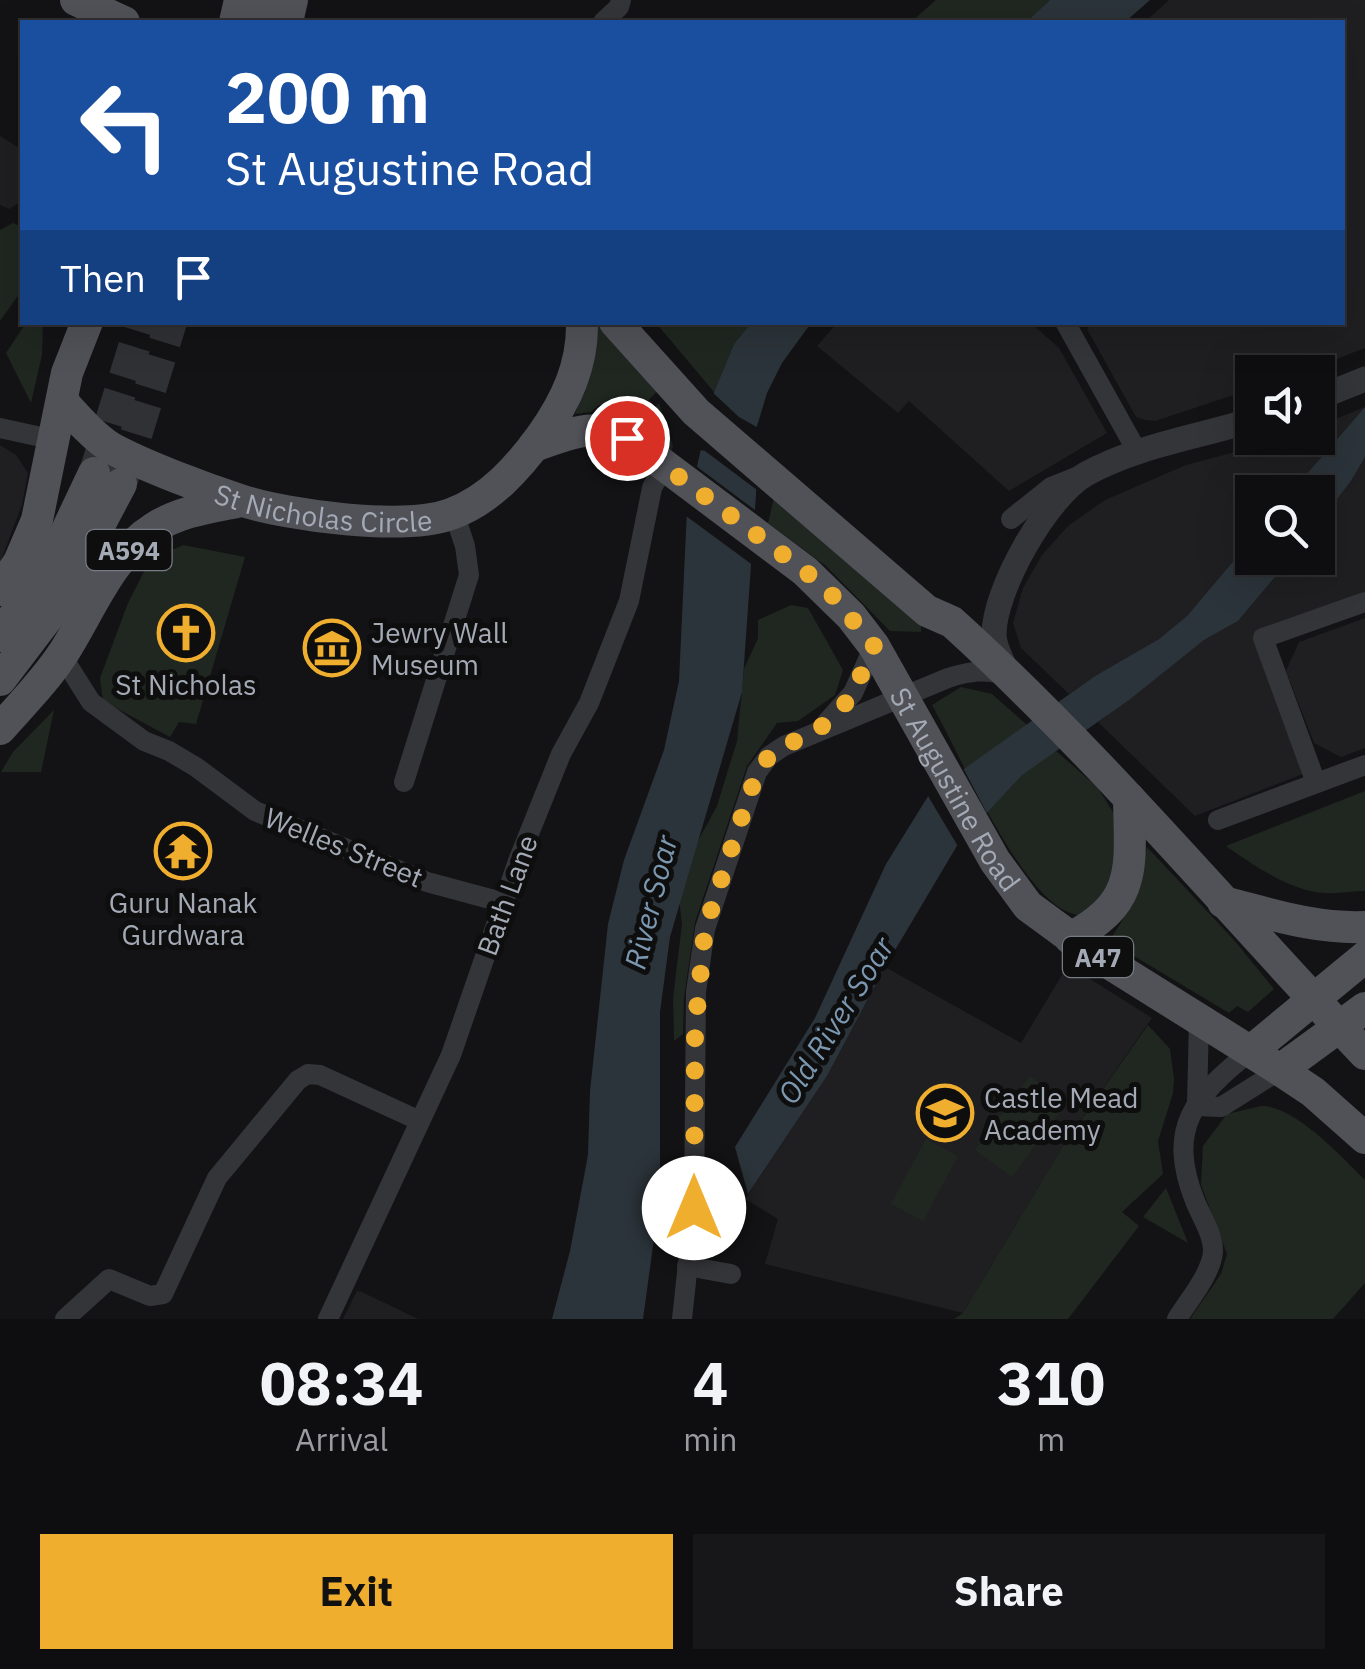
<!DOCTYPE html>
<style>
body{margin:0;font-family:"IBM Plex Sans",sans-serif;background:#171719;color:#f1f3f6;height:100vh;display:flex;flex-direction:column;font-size:38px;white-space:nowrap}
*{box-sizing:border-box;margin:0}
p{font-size:32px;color:#9b9c9f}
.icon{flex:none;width:55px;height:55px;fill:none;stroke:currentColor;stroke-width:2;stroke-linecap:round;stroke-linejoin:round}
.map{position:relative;height:1319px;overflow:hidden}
.drawer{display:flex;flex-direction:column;background:#0e0e10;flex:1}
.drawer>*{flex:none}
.hud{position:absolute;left:20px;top:20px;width:1325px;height:305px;border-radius:0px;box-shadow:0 10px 40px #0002,0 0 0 2px #2e2e30;background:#1a4fa0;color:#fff;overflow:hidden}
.fabs{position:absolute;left:1235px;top:355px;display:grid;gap:20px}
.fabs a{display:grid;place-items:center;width:100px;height:100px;border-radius:0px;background:#0e0e10;box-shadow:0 10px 40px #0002,0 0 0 2px #2e2e30;font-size:50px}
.pin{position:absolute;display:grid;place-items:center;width:85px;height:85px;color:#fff;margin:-42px;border:5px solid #fff;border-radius:50%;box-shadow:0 2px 10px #0007}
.me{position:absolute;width:110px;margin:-55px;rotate:0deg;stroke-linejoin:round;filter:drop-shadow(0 0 8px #0008)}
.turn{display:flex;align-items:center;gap:35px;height:210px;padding:0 40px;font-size:45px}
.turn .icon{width:130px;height:130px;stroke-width:2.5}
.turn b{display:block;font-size:70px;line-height:85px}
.then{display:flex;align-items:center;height:95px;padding:0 40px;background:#0003;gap:20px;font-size:38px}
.eta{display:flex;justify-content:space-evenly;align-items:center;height:170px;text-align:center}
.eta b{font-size:60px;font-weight:700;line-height:70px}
.button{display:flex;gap:20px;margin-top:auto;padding:20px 40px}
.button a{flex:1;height:115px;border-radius:0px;background:#f0ae2f;color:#111;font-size:40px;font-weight:700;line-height:115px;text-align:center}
.button a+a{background:#171719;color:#f1f3f6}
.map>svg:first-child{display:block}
.built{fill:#1f1f21}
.green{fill:#1f2720}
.water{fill:#2b343a}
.pier{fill:#131315}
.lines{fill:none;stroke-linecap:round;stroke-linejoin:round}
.primary-tunnel{stroke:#303135;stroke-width:32;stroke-dasharray:32 16;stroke-linecap:butt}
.minor{stroke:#343539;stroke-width:20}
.tertiary{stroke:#343539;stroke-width:25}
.primary{stroke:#505258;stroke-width:32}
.route{stroke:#f0ae2f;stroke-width:18;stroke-dasharray:0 32.4}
.labels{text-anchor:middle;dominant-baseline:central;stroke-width:10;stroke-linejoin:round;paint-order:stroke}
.shield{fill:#0e0e0f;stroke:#777b83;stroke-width:2.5}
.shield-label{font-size:25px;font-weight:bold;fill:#a4aab5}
.street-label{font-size:28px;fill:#a4aab5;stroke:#0e0e0f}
.poi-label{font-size:28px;fill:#a4aab5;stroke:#0e0e0f;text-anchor:start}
.water-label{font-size:30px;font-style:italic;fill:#7b98b0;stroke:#0e0e0f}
</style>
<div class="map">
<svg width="1365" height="1319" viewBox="0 0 1365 1319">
<rect width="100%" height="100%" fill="#131315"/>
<g class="built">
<polygon points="1169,0 1365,0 1365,348 1304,372 1252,372 1252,389 1155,421 1145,420 1136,417 1087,329 1092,323 1342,322 1342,22 1145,22"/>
<polygon points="0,136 22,150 22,190 18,193 22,201 9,209 0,205"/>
<polygon points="837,323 1031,323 1059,348 1107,433 1009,491 909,401 898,413 817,346"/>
<polygon points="1365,407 1291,492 1252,492 1252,539 1187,616 1159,639 1095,676 1069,694 1021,648 1013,623 1023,588 1042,555 1068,526 1105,500 1186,465 1288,438 1318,438 1318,426"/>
<polygon points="0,445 16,455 28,473 22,505 0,563"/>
<polygon points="1365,457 1365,592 1253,635 1303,774 1195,816 1098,722 1204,640 1238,621 1291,558 1318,558 1318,524 1351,481"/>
<polygon points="1365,618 1365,748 1341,757 1314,743 1286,671 1299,642"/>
<polygon points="1068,965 1152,1018 1061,1149 963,1313 765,1264 778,1219 745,1199 827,1076 885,967 1021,1043"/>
<polygon points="357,1291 362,1292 418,1319 343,1319"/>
</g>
<g class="green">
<polygon points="936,0 1050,0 1026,22 911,22"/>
<polygon points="13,223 22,227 22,290 0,321 0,230"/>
<polygon points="26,323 43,323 42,355 31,403 6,353"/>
<polygon points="596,323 604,323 659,389 643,406 599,405 591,412 575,414 593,364"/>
<polygon points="656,323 751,323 734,344 714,392"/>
<polygon points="659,403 673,446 671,452 620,417 647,416"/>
<polygon points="775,494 921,623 921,632 890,631 826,566 768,523"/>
<polygon points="183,545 245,557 196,724 179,722 170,737 103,701 100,678 128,603 150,560"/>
<polygon points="791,605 808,608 843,670 835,695 798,721 777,723 747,766 695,922 684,998 683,1034 674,1041 673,998 682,924 679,899 693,850 717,806 737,741 744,669 758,638 758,620"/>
<path d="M 961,687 L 992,694 L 1098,788 L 1116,817 L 1120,874 L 1082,917 C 1075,914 1067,912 1060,908 C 1013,878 961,757 932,705 Z"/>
<polygon points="54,710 41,772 1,772 13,752"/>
<path d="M 1365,791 L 1365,891 C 1352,891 1338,894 1325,893 C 1292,892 1253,865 1226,846 Z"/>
<path d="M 1147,847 L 1234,940 L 1274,989 L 1248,1012 L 1237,1006 L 1229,1013 L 1109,941 C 1132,909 1139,885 1147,847 Z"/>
<polygon points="1148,1025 1170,1049 1174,1079 1173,1093 1158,1141 1163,1174 1122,1212 1139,1226 1068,1319 954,1319 963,1313 1061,1149"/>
<polygon points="1030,1076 1067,1103 1012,1177 975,1150"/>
<path d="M 1261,1106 C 1294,1105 1342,1157 1365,1180 L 1365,1283 L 1333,1319 L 1190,1319 L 1221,1274 L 1227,1254 L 1201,1185 L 1203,1146 L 1227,1114 Z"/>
<polygon points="926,1139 958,1156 923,1221 891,1204"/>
<polygon points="1166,1188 1188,1243 1143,1217"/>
</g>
<g class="water">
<polygon points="1050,0 1150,0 1125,22 1026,22"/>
<polygon points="751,323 811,323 782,363 767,393 757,426 756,495 742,692 670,937 660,1012 660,1195 643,1319 552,1319 570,1251 588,1155 590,1091 608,924 624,860 664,750 679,681 687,510 714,392 734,344"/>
<polygon points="1365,407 1365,457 1351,481 1318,524 1318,492 1291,492"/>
<polygon points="1252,539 1252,558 1291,558 1238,621 1204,640 1129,700 1022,775 958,844 885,967 827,1076 748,1194 735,1147 815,1018 886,864 930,793 1095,676 1159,639 1187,616"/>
</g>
<g class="pier">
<polygon points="710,390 739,417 762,430 761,493 705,451 695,449"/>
<polygon points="692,463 759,513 754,566 682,513"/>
<polygon points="961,764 989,817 959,848 925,791"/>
</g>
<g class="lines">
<g class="primary-tunnel">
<polyline points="96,469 142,322"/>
<polyline points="122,480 171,322"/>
</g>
<g class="minor">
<polyline points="603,22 619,7 621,0"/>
<polyline points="1065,322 1138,453"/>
<polyline points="0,428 55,440"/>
<polyline points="1011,519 1051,487 1076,477"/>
<polyline points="62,656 91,702 144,741 169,751 196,767 255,811 427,882 505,903"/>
<polyline points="827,722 853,693 874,646"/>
<polyline points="404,782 469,575 465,546 454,513"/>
<polyline points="1316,783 1263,638 1365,602"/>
<polyline points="1218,820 1365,765"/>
<polyline points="1197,1104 1199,1020"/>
<polyline points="1197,1106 1221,1107 1280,1070"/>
<polyline points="687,1266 731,1274"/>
<polyline points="65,1319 109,1279 150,1296 163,1294 217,1178 298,1080 308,1074 320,1075 420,1121"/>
<polyline points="328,1319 451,1055 518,861 561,754 589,703 629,601 652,488 664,465"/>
<path d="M 682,1319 L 694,1208 L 696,992 L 705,929 L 757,772 L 769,756 L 784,746 L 948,678 C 970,671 984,669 1007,675"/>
<path d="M 1177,1319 C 1188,1301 1212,1273 1213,1251 C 1213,1234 1201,1216 1195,1201 C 1166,1128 1194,1096 1251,1051"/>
</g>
<g class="tertiary">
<polyline points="1318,398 1365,379"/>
<path d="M 1007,672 C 1002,660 995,649 994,636 C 993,591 1047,496 1086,474 C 1136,446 1198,437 1252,420"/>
</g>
<g class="primary">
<polyline points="76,0 124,22"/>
<polyline points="235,22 240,0"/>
<polyline points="263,22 269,0"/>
<polyline points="287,22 292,0"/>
<path d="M 615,322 L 696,412 L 927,611 L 952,622 C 1100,756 1227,909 1365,1054"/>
<path id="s1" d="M 63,402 C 76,417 97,440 113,449 C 147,467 203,488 240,500 C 288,516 405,531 451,514 C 490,500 519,467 542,435 C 566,401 583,365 582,322"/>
<path id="s2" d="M 534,446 C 578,431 599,420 640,447 L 805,571 L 851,616 L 874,646 L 995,861 L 1028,906 L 1088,950 L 1280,1070 L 1313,1092 L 1365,1138"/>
<polyline points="0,590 19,562 37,520 67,373 87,322"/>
<polyline points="0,636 52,562 94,473"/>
<polyline points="0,680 57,605 121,484"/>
<path d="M 0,729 C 22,704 46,680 64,652 C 90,611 111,555 154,528 C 180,511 212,507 241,501"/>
<path d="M 1223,902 C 1271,914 1314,929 1365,927"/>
<path d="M 1070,938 C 1139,902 1130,866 1129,798"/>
<polyline points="1251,1051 1365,957"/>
<polyline points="1280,1070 1365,1008"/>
</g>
</g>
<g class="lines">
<polyline class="route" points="627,438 805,571 833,596 874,646 853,693 844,705 818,730 776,750 762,764 750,792 705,929 695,1030 694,1208"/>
</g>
<defs>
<g id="church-ring" transform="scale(2.875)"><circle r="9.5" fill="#0e0e0f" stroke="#f0ae2f" stroke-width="1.5"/><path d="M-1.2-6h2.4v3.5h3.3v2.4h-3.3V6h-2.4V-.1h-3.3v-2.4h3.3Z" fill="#f0ae2f"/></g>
<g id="museum-ring" transform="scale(2.875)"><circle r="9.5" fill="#0e0e0f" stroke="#f0ae2f" stroke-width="1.5"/><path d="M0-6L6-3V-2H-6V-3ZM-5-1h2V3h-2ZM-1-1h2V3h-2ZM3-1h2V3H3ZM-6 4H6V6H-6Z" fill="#f0ae2f"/></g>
<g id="temple-ring" transform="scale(2.875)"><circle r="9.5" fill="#0e0e0f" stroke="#f0ae2f" stroke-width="1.5"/><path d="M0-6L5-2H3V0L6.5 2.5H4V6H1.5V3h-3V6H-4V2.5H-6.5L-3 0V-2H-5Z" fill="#f0ae2f"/></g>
<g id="school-ring" transform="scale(2.875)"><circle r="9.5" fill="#0e0e0f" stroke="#f0ae2f" stroke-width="1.5"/><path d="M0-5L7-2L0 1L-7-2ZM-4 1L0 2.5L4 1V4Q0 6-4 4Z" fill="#f0ae2f"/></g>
</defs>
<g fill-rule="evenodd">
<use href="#church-ring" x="186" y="633"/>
<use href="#museum-ring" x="332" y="648"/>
<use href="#temple-ring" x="183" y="851"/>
<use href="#school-ring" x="945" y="1113"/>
</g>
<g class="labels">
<g class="shield">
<rect x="86.5" y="530" width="85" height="40" rx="8"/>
<rect x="1063" y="937" width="70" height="40" rx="8"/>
</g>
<g class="shield-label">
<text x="129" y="550">A594</text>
<text x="1098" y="957">A47</text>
</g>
<g class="street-label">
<text stroke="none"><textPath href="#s1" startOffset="290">St Nicholas Circle</textPath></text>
<text stroke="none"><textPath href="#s2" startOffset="585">St Augustine Road</textPath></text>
<text transform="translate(344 847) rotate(22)">Welles Street</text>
<text transform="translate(507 895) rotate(-70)">Bath Lane</text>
</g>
<g class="poi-label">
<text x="371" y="632">Jewry Wall<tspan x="371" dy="32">Museum</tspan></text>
<text x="186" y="684" text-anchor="middle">St Nicholas</text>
<text x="183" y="902" text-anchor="middle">Guru Nanak<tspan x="183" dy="32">Gurdwara</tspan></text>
<text x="984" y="1097">Castle Mead<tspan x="984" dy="32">Academy</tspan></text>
</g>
<g class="water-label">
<text transform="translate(650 902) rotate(-76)">River Soar</text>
<text transform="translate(835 1020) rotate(-58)">Old River Soar</text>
</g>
</g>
</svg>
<div class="fabs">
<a><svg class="icon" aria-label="sound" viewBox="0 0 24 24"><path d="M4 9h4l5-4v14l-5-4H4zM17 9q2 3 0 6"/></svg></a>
<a><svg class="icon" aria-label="search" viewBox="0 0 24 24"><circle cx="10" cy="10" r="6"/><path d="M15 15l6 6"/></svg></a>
</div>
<div class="pin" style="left:627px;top:438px;background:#d93025"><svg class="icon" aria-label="arrive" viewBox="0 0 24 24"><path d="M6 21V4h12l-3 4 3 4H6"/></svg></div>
<svg class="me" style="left:694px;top:1208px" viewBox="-20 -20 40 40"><circle r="19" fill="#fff"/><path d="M0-13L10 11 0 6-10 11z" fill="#f0ae2f"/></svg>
<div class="hud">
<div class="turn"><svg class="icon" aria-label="left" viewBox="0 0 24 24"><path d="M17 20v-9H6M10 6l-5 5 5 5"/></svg><div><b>200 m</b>St Augustine Road</div></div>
<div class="then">Then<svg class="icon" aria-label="arrive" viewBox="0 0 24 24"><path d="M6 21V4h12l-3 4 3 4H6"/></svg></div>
</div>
</div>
<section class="drawer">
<div class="eta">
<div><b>08:34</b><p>Arrival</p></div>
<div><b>4</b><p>min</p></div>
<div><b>310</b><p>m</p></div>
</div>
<div class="button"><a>Exit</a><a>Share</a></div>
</section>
